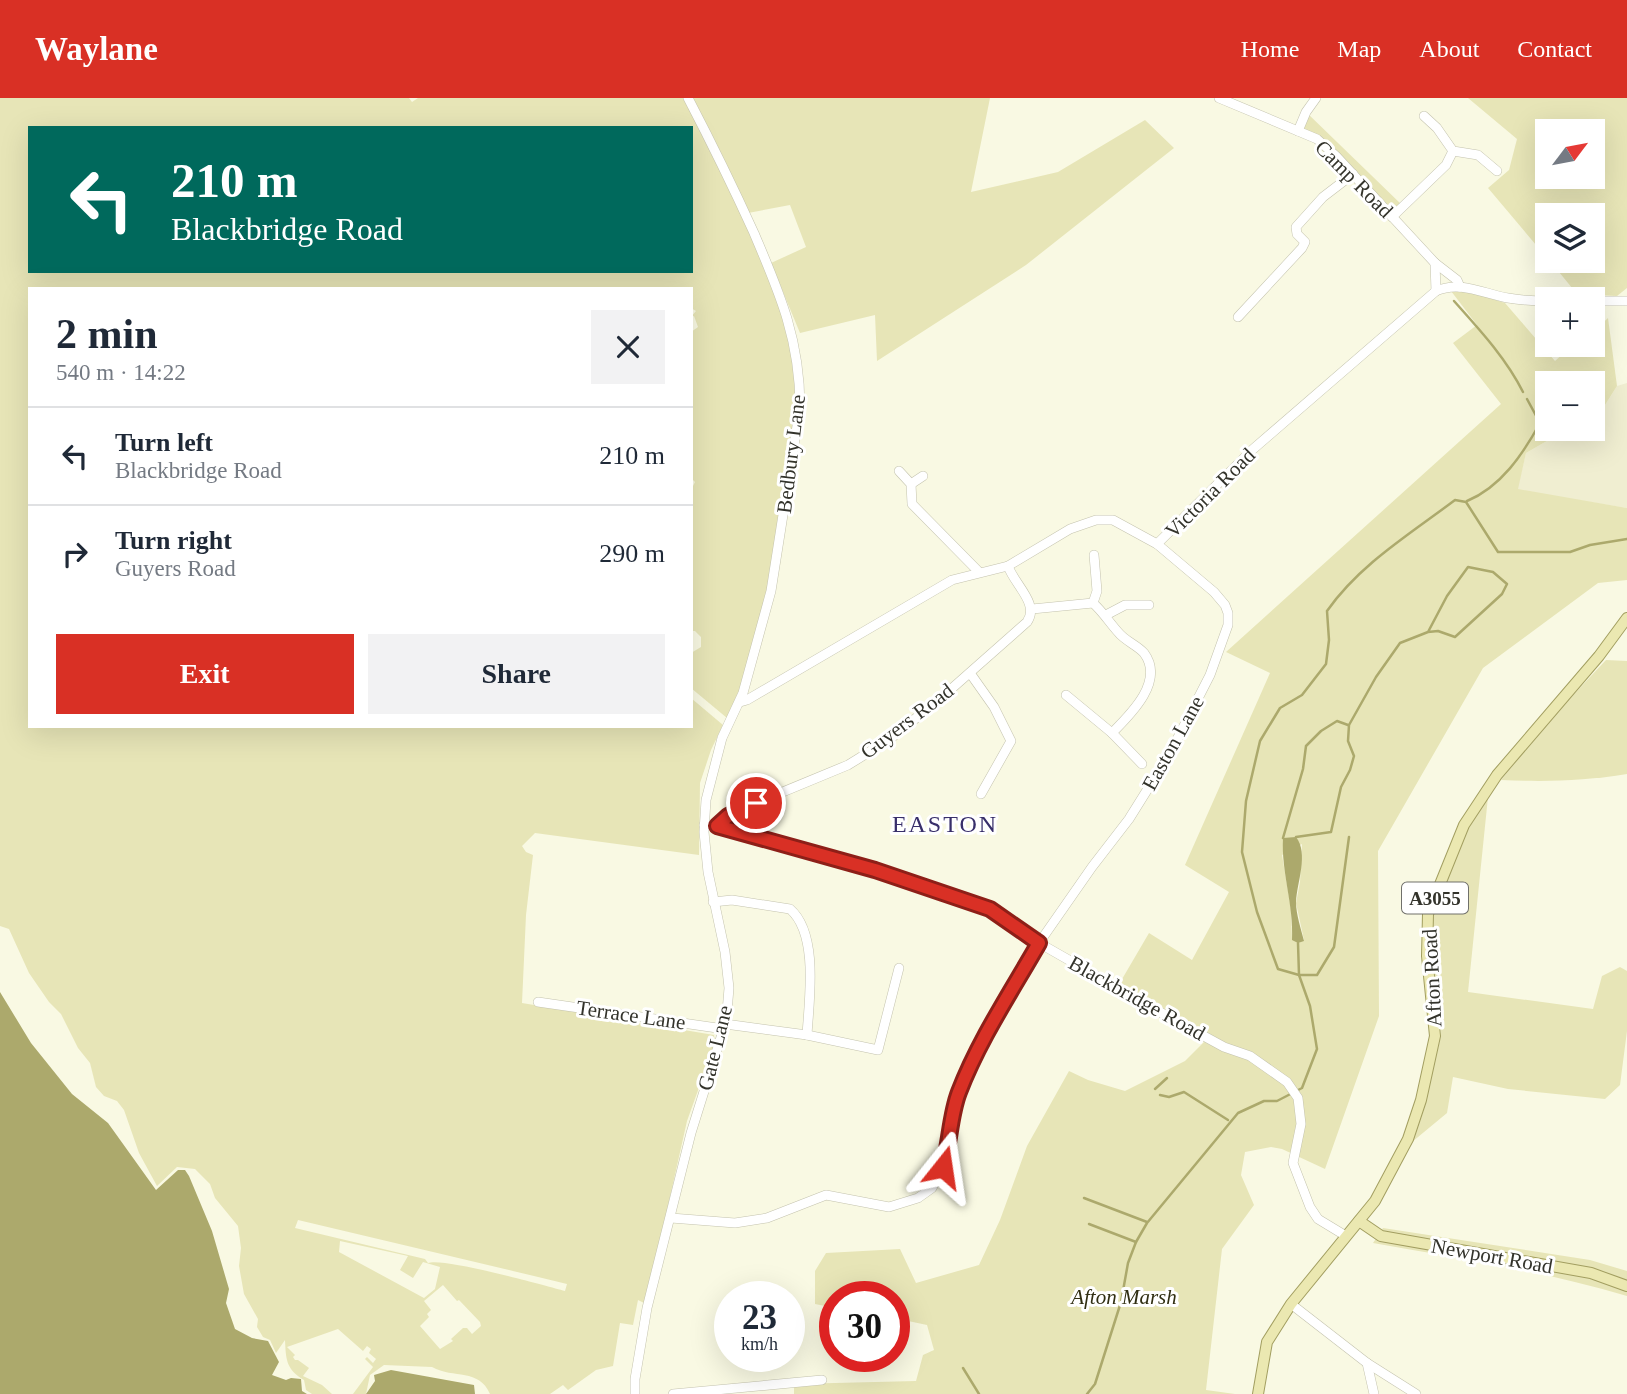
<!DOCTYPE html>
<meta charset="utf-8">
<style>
body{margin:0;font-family:"Times New Roman",serif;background:#f2f2f3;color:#1f2937;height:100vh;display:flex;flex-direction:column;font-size:26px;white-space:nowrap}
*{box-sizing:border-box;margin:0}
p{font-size:23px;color:#747a83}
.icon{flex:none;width:38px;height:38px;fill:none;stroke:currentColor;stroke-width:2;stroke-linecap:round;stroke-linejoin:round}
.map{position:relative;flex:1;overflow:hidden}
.panel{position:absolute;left:28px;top:189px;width:665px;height:441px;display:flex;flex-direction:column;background:#fff;border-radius:0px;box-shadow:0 7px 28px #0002}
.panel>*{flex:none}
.banner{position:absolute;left:28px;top:28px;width:665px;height:147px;border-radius:0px;box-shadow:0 7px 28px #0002;background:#00695c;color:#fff;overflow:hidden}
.needle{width:46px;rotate:58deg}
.buttons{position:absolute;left:1535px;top:21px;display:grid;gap:14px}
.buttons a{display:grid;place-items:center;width:70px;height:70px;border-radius:0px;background:#fff;box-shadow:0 7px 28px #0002;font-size:35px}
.speed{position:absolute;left:714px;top:1183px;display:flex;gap:14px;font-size:35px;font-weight:700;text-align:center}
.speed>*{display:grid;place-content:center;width:91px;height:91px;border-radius:50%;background:#fff;box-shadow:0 7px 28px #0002;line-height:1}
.speed small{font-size:18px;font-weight:400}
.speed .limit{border:10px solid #d22;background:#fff;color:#111}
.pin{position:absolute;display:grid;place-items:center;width:60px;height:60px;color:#fff;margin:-30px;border:4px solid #fff;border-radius:50%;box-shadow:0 2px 7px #0007}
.me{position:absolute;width:77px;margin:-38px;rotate:15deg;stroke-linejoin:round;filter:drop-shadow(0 0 5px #0008)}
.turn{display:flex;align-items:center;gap:24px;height:147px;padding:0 28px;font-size:32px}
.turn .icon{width:91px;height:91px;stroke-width:2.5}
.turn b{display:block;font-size:49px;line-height:60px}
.round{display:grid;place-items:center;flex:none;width:74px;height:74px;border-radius:0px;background:#f2f2f3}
.headline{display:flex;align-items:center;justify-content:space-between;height:119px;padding:0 28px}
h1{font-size:42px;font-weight:700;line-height:52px}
.button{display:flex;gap:14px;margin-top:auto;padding:14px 28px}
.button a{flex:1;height:80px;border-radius:0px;background:#d93025;color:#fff;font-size:28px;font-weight:700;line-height:80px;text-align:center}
.button a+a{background:#f2f2f3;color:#1f2937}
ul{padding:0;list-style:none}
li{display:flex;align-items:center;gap:21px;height:98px;padding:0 28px;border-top:2px solid #e0e1e3}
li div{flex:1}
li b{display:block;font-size:26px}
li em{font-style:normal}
header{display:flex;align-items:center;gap:42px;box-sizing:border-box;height:98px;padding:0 35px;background:#d93025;color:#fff}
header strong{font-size:33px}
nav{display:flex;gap:38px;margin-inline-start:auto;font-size:24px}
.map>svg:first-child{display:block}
.built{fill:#f0eed1}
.green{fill:#e7e5b7;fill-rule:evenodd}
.water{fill:#aca96c}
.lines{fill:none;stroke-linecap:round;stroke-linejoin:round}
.stream{stroke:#aca96c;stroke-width:2.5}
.minor-casing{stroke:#c4c3ae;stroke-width:10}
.major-casing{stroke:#a29e60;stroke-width:12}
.minor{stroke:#fff;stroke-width:9}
.major{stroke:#ebe8b1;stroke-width:10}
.route-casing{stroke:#8d1f18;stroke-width:18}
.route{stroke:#d93025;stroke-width:12}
.labels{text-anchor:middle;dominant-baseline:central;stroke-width:6;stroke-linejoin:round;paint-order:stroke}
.shield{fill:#fff;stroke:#70706b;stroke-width:2}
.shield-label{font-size:19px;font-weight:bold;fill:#33332b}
.street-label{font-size:21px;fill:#33332b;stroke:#fff}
.park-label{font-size:21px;font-style:italic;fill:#302e12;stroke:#fff}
.quarter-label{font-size:24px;letter-spacing:2px;fill:#382f6a;stroke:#fff}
</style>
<header>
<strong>Waylane</strong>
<nav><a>Home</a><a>Map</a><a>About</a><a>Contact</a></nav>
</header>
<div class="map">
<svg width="1627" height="1296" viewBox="0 0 1627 1296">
<rect width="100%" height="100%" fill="#f9f9e3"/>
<polygon class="built" points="1627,285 1627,410 1517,392 1526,355 1566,332 1597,337 1600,315 1617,288"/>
<g class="green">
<path d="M 0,0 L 409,0 L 412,4 L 418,0 L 684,0 L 742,114 L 761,157 L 794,249 L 797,310 L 768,496 L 738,603 L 727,620 L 691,590 L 691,555 L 701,549 L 701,539 L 695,533 L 691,533 L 691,392 L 695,384 L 691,380 L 691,234 L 698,229 L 694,218 L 691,219 L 696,213 L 691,210 L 691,191 L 30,191 L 30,628 L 691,628 L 691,600 L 723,627 L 711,652 L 700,685 L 699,757 L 535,735 L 522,748 L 526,754 L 533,757 L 526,817 L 522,905 L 714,937 L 715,945 L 687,1023 L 646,1206 L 638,1202 L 633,1227 L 620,1225 L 613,1268 L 596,1272 L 568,1292 L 563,1287 L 550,1296 L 490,1296 C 479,1270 454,1281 432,1269 L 384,1267 L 370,1277 L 366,1296 L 353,1296 L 373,1269 L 365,1261 L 367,1259 L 373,1265 L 376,1261 L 369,1255 L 371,1251 L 367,1248 L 363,1253 L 338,1231 L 287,1249 L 295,1257 L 293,1259 L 295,1262 L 298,1262 L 309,1270 L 303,1278 L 322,1287 L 332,1296 L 312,1296 L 306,1292 L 304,1282 C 286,1271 286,1262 285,1242 L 276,1255 L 270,1242 L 263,1239 L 257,1229 L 258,1221 L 244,1196 L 239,1168 L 241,1150 L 238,1128 L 215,1100 L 210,1086 L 195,1071 L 177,1069 L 157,1088 L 139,1055 L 124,1012 L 117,1003 L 104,998 L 96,989 L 90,965 L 78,950 L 61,916 L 49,904 L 29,875 L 9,831 L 0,828 ZM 30,30 L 691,30 L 691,173 L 30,173 ZM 298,1122 L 534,1178 L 567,1186 L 565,1193 C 542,1187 443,1159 428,1165 L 425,1161 L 295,1130 ZM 340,1143 L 408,1158 L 400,1172 L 413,1180 L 423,1164 L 440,1169 L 435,1191 L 424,1200 L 339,1154 ZM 443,1187 L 457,1203 L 459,1202 L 480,1224 L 481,1228 L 472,1236 L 467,1230 L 463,1230 L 451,1241 L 453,1243 L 440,1251 L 420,1228 L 429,1219 L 427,1216 L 431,1212 L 424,1203 Z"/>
<polygon points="690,0 990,0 971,94 1058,74 1145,22 1174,50 1026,167 877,263 875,217 800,235 771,165 806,149 790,107 748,115"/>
<path d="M 1468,0 L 1627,0 L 1627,190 L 1617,198 L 1577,196 L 1550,163 L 1592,163 L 1592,117 L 1547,117 L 1547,160 L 1488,90 L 1509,72 L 1517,41 ZM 1547,33 L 1592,33 L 1592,79 L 1547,79 Z"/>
<polygon points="1306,14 1403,108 1392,119 1336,58 1298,33"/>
<path d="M 1451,193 L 1467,193 L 1505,205 L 1555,263 L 1573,247 L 1592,247 L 1593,234 L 1608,220 L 1617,288 L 1600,315 L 1597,338 L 1566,332 L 1526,355 L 1518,391 L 1627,410 L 1627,482 L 1598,485 L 1483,570 L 1378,753 L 1379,918 L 1325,1071 L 1282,1051 L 1271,1049 L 1245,1054 L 1241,1077 L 1254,1107 L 1222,1151 L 1206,1292 L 1235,1296 L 794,1296 L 794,1286 L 916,1283 L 923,1257 L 934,1252 L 927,1227 L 894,1220 L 894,1199 L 835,1199 L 835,1210 L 815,1206 L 815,1173 L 826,1155 L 900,1151 L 916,1185 L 979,1167 L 1000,1122 L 1027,1048 L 1069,973 L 1088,982 L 1125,993 L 1185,963 L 1209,939 L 1118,888 L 1149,835 L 1192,862 L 1229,794 L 1185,767 L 1270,575 L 1226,554 L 1501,306 L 1453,245 L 1477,227 ZM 1547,285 L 1592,285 L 1592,331 L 1547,331 ZM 1302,746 L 1300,784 L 1296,805 L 1304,842 L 1292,841 L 1291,811 L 1282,757 Z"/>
<path d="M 1606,562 L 1627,563 L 1627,676 C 1585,683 1544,684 1501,682 L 1547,625 Z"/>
<polygon points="1488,699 1468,894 1593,911 1602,878 1620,869 1627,873 1627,933 1620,987 1605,1001 1508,991 1453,979 1447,1015 1412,1044 1425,1004 1441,938 1433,858 1433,816 1466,730"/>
<path d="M 1383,1130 L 1590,1162 L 1627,1173 L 1627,1198 C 1544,1173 1458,1160 1373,1145 Z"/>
</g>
<g class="water">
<path d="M 1296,739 C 1309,756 1297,784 1296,804 C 1296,816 1301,831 1304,843 L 1298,845 L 1292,842 C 1294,807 1281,774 1283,740 Z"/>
<polygon points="0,894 31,945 72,996 108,1025 156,1092 178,1072 185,1072 189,1078 212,1133 229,1191 226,1205 235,1231 252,1240 268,1243 279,1264 272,1277 286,1282 291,1280 301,1281 302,1293 307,1296 0,1296"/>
<polygon points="391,1272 474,1287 475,1296 366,1296 375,1283 374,1277"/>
</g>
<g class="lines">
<g class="stream">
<path d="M 1454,203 C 1479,231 1506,260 1523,294"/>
<path d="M 1467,403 C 1501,389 1523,356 1540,325 L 1527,301"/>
<polyline points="1296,739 1331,734 1341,689 1350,672 1354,658 1348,643 1349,627 1376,579 1400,545 1428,534 1447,498 1468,469 1493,474 1507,486 1502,496 1455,539 1438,533 1428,534"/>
<path d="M 1349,739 L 1334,849 L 1317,877 L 1299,877 L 1278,871 L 1257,814 L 1242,754 L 1246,703 L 1260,643 L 1280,610 L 1302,597 L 1326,566 L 1329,542 L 1327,513 C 1360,466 1410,436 1455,402 L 1466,404 L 1498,454 L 1570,454 L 1590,447 L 1627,441"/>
<polyline points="1283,740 1303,671 1306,648 1321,633 1337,623 1348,627"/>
<polyline points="1155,991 1167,980"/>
<polyline points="1160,997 1169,999 1184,994 1228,1022"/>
<polyline points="1084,1100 1147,1124"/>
<polyline points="1089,1126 1136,1144"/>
<polyline points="963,1270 979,1296"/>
<polyline points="1087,1296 1095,1286 1121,1204 1128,1165 1136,1144 1147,1125 1238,1015 1264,1003 1277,1003 1302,990 1317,951 1310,908 1299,877 1298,845"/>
</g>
<g class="minor-casing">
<g id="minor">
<polyline points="1219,0 1317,41 1336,58 1435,165 1457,182 1460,189"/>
<polyline points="1424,18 1437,30 1453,53 1478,57 1497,73"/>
<polyline points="1298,33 1306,14 1316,0"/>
<polyline points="1392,119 1446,67 1453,53"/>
<polyline points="1435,165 1436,193"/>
<polyline points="1592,203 1627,203"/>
<polyline points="1238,219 1302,150 1305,144 1297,136 1296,129 1323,99 1353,76"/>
<polyline points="899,373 911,386 912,406 979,474"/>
<polyline points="911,386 923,378"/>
<path d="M 1157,446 L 1252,352 L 1436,193 C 1460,182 1484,196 1508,200 C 1520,202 1534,203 1547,203"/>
<polyline points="1093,505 1097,493 1094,457"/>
<path d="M 1032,511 L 1093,505 C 1103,514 1109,524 1118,534 C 1125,543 1137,547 1144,555 C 1165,583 1131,616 1112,635 L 1142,666"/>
<polyline points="1106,517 1125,507 1149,507"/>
<polyline points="970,575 994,609 1011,643 981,696"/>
<polyline points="1066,597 1112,635"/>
<polyline points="704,727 717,728 875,772 990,811 1039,845 1158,913 1224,949 1250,958 1287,984 1298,1000 1301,1026 1293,1065 1310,1109 1318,1121 1346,1138"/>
<path d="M 717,728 L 728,718 L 756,705 L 848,667 L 890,641 L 941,600 L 1027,524 C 1040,506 1014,486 1008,468"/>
<path d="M 713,804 L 732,802 L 790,811 C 819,836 809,903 807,937 L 725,926"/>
<polyline points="538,904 724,931"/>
<polyline points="807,937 878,952 899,870"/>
<polyline points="671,1120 735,1125 767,1120 826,1097 889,1109 918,1100 932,1090 943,1069 949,1047 958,997 981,947 1039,845 1092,769 1129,721 1169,657 1210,577 1228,527 1228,515 1225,507 1214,494 1157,446 1113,422 1096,422 1070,431 1008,468 952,482 747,602 740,604"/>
<polyline points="1291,1206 1367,1265 1416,1296"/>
<polyline points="1367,1265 1374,1296"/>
<path d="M 635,1296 L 635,1281 L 647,1210 L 691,1035 L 722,936 L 727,914 L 729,890 L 725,854 L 708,774 L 704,734 L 706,702 L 722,640 L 743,595 L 771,493 L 800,309 C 800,242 780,196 754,135 C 733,89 711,44 688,0"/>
<polyline points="673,1296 822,1282"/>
</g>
</g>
<g class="major-casing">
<g id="major">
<polyline points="1359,1123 1381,1138 1591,1175 1627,1188"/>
<polyline points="1258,1296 1267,1244 1291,1206 1375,1103 1408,1041 1421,1002 1435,938 1427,858 1428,816 1464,727 1497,677 1599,558 1627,520"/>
</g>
</g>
<use href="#minor" class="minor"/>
<use href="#major" class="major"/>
</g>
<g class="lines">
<g class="route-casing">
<path id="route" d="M 756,705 L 728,718 L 717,728 L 875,772 L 990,811 L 1039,845 C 1011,894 979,942 959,994 C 950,1017 950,1045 943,1069"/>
</g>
<use href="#route" class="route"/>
</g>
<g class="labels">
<rect class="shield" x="1402" y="784.5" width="66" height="31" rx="5"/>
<g class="shield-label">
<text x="1435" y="800">A3055</text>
</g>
<g class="street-label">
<text transform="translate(1354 81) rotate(45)">Camp Road</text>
<text transform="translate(791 356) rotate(-83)">Bedbury Lane</text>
<text transform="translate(1210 395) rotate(-45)">Victoria Road</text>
<text transform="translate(907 623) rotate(-37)">Guyers Road</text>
<text transform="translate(1173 645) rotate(-61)">Easton Lane</text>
<text transform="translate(1432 880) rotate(-93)">Afton Road</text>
<text transform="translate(1137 900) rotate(29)">Blackbridge Road</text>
<text transform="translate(631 917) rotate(8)">Terrace Lane</text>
<text transform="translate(715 950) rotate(-76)">Gate Lane</text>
<text transform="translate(1492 1158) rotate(10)">Newport Road</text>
</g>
<g class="park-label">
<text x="1124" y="1199">Afton Marsh</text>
</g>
<g class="quarter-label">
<text x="945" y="726">EASTON</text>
</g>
</g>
</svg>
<div class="buttons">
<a><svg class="needle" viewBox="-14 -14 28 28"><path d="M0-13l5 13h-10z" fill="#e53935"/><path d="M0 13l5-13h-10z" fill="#747a83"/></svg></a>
<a><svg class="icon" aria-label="layers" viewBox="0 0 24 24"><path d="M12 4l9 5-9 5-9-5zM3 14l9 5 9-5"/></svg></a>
<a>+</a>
<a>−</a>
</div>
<div class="speed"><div>23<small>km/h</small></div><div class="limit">30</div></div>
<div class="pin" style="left:756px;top:705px;background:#d93025"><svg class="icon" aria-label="arrive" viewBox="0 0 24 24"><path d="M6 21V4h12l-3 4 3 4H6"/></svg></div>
<svg class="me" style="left:943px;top:1069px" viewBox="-20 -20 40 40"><path d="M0-17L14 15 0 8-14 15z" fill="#d93025" stroke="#fff" stroke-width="4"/></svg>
<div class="banner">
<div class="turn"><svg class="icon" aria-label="left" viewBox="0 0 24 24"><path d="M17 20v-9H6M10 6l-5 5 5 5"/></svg><div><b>210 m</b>Blackbridge Road</div></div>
</div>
<section class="panel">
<div class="headline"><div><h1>2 min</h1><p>540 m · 14:22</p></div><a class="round"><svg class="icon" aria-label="close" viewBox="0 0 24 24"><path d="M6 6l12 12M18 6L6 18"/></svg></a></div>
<ul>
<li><svg class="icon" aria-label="left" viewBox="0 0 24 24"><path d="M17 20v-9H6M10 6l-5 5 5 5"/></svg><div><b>Turn left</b><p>Blackbridge Road</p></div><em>210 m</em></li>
<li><svg class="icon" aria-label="right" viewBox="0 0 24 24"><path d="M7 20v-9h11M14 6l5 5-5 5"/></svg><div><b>Turn right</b><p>Guyers Road</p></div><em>290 m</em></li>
</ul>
<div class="button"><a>Exit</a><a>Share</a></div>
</section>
</div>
